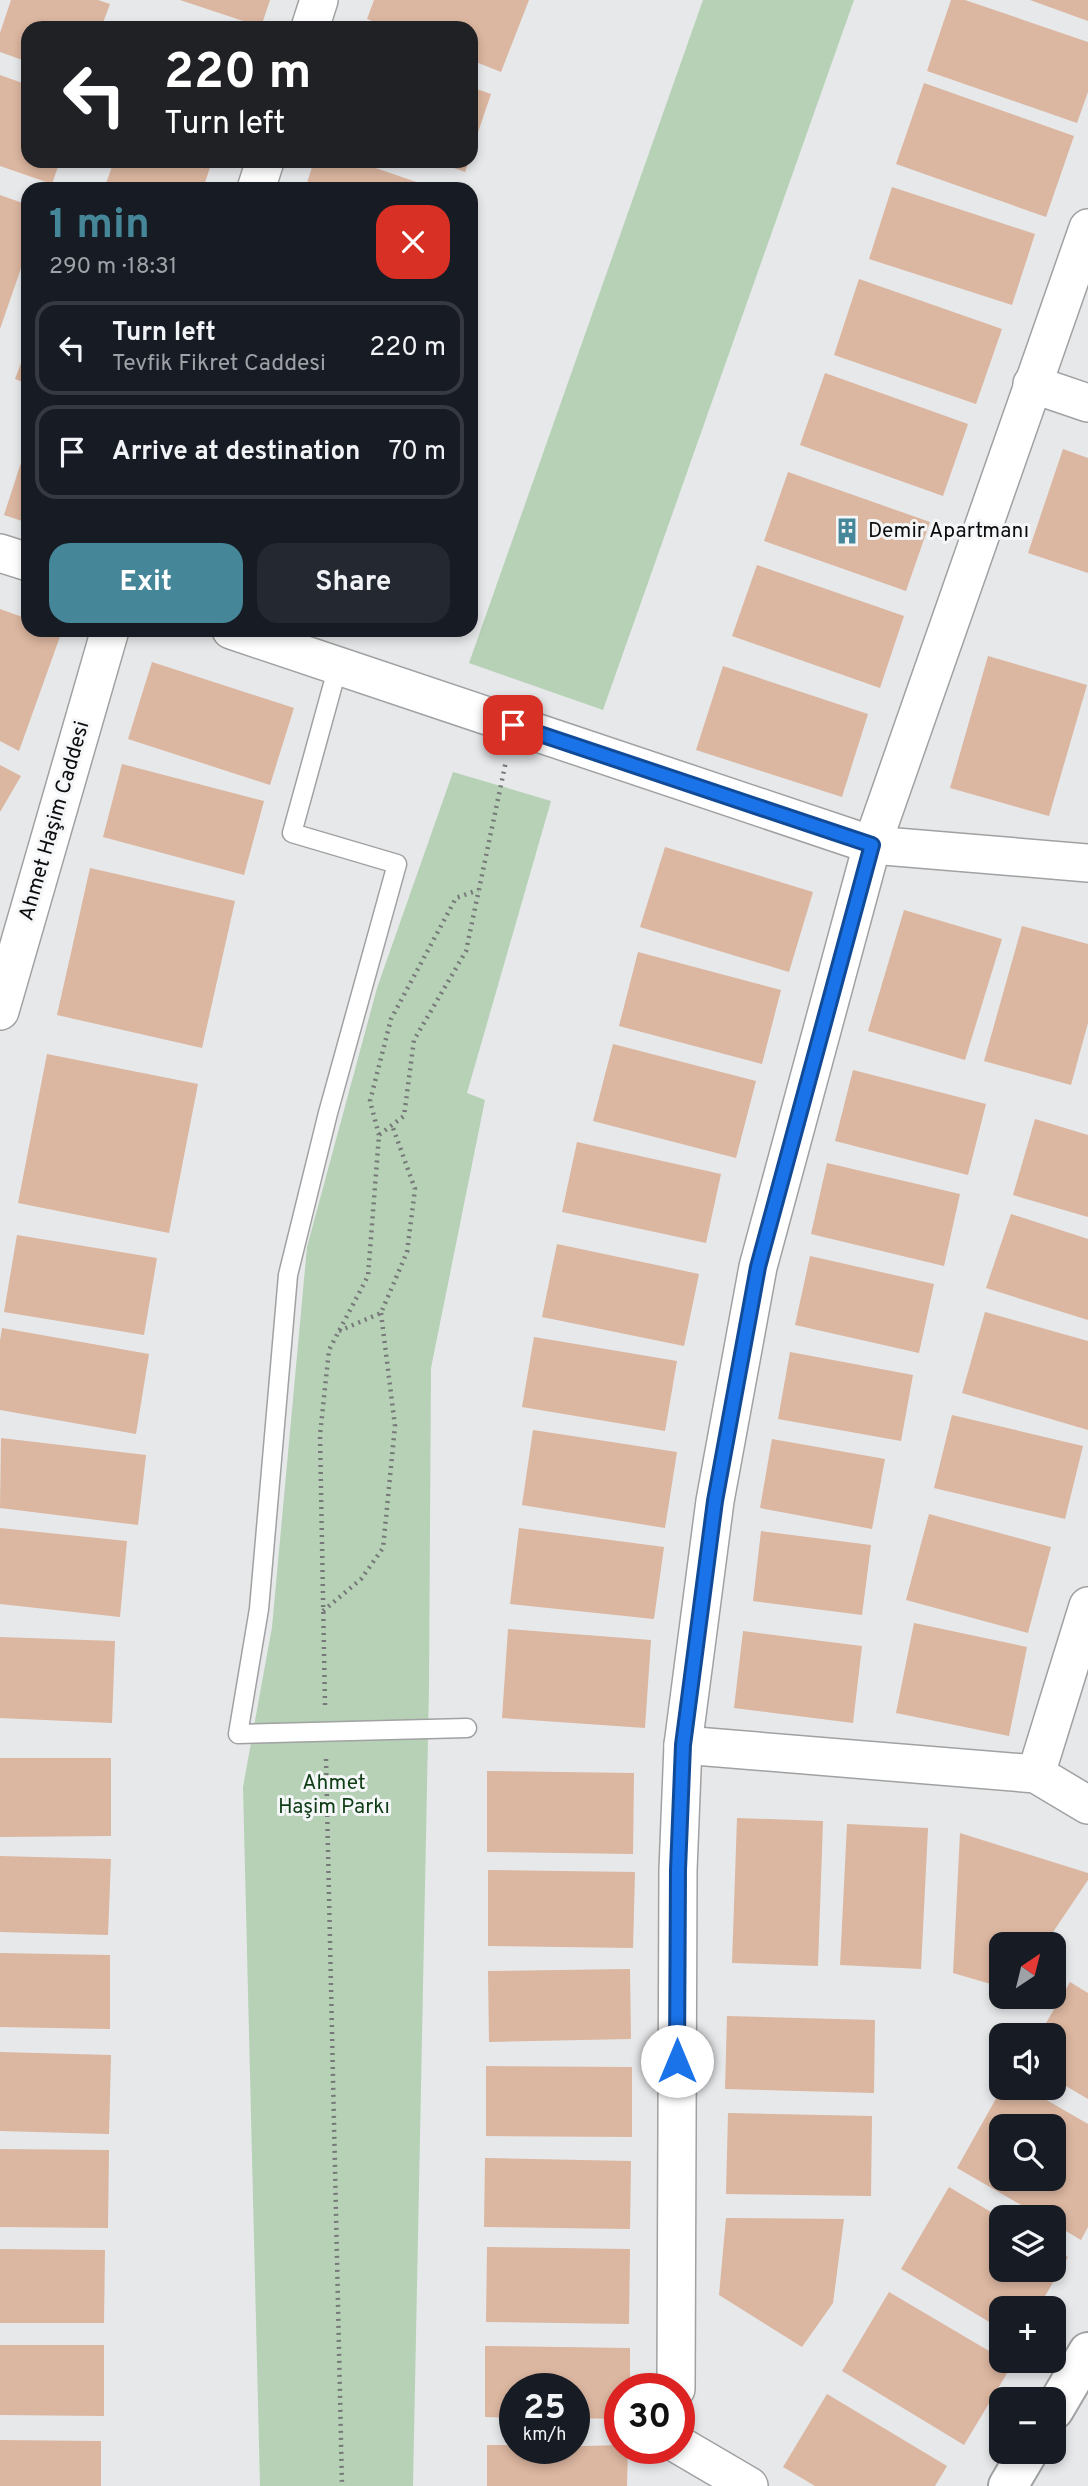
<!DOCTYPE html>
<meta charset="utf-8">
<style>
body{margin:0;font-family:Overpass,sans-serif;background:#242831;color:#f1f3f6;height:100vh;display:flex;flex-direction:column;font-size:26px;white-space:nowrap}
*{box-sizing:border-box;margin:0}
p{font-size:23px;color:#9ea1a6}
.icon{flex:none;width:38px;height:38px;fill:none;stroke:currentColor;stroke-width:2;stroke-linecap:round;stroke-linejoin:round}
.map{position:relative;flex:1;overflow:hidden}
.details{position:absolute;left:21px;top:182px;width:457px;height:455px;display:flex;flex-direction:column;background:#171b24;border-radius:21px;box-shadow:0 4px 10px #0003}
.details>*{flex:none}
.hud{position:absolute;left:21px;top:21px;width:457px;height:147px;border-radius:21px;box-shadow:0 4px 10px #0003;background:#202124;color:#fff;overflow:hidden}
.needle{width:46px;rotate:35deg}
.fabs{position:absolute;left:989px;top:1932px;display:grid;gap:14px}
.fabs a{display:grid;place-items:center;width:77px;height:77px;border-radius:14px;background:#171b24;box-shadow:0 4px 10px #0003;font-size:35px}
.speed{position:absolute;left:499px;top:2373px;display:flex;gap:14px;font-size:35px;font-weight:700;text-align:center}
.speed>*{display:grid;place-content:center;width:91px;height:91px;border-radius:50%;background:#171b24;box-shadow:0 4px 10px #0003;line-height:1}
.speed small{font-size:18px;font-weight:400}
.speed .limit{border:10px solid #d22;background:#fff;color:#111}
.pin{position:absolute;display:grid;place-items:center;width:60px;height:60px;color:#fff;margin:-30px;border-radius:14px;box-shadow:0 4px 10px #0006}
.me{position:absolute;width:77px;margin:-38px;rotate:0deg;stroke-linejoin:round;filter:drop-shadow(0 0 5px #0008)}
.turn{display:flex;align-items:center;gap:24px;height:147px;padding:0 28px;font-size:32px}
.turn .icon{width:91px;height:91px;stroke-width:2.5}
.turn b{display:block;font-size:49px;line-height:60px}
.round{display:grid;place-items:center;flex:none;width:74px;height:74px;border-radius:21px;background:#242831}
.summary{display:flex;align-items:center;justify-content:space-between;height:119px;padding:0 28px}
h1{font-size:42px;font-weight:700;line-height:52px;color:#458699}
.cta{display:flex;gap:14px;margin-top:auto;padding:14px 28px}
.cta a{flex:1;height:80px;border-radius:21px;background:#458699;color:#fff;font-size:28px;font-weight:700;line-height:80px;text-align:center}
.cta a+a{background:#242831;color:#f1f3f6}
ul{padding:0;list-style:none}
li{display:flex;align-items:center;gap:21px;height:94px;margin:0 14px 10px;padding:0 14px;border:4px solid #363941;border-radius:21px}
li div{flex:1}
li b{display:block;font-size:26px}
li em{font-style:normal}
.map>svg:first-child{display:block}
.green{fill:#b6d1b6}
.building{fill:#dbb6a0;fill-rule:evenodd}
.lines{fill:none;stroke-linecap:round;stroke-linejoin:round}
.lane-casing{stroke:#a0a1a2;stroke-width:21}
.street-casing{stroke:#a0a1a2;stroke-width:40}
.secondary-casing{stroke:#a0a1a2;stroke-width:42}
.path{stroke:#777879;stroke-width:4.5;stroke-dasharray:2 5;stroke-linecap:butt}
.lane{stroke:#fff;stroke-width:18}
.street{stroke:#fff;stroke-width:37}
.secondary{stroke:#fff;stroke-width:38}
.route-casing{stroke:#114b97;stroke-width:18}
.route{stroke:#1a73e8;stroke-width:12}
.labels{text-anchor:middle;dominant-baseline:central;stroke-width:6;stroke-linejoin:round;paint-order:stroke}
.poi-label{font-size:21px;fill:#0d0d0e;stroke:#f4f6f7;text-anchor:start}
.street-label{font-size:21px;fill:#0d0d0e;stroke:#f4f6f7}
.park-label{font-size:21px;fill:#0e3d16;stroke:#f4f6f7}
</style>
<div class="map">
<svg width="1088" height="2486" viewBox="0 0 1088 2486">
<rect width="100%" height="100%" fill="#e7e8ea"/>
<g class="green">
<polygon points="703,0 854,0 603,710 469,663"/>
<polygon points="453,772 551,801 467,1093 485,1100 431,1368 429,1687 413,2486 260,2486 243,1787 272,1627 307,1247 377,988"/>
</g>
<g class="building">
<polygon points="11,0 98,0 110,4 101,28 28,28 28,62 0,52 0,33"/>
<polygon points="180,0 270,0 261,27"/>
<polygon points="374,0 529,0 501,72 471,60 471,28 389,28 367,19"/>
<polygon points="951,0 965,0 1088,42 1088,92 1077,123 927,71"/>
<polygon points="1031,0 1088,0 1088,21 1030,0"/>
<polygon points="0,75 28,85 28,161 60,161 52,184 0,166"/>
<polygon points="924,83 1074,136 1046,217 896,164"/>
<polygon points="471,87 491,94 471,153"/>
<polygon points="114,161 212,161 203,189 104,189"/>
<polygon points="314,161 355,161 437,189 305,189"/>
<polygon points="434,161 469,161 465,172"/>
<polygon points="892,187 1035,234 1012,305 869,259"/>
<polygon points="0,195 28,205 28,248 0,329"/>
<polygon points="859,279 1002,329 976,404 834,355"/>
<polygon points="28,345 28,384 15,379"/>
<polygon points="825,373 968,424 943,496 800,445"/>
<polygon points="28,441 28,523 4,515"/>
<polygon points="1063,449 1088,458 1088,573 1028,553"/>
<polygon points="788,472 930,522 906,591 764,541"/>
<polygon points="757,565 904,616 880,688 732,636"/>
<polygon points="0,609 28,619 28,630 62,631 19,751 0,741"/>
<polygon points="988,656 1087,685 1049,816 950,788"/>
<polygon points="152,662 294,708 270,785 128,739"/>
<polygon points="723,666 868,714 842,797 696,750"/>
<polygon points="122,764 264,801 244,875 103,837"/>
<polygon points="0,765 21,776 0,812"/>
<polygon points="665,847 813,892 789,972 640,927"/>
<polygon points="90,868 235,901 202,1048 57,1015"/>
<polygon points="904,910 1002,939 965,1060 868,1031"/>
<polygon points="1022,926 1088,944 1088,1023 1071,1085 984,1061"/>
<polygon points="638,952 781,990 762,1064 619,1026"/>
<polygon points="613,1044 756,1081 736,1158 593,1121"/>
<polygon points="47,1054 198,1084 169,1233 18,1203"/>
<polygon points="853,1070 986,1104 968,1175 835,1141"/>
<polygon points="1035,1119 1088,1135 1088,1217 1013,1195"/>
<polygon points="577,1142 721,1174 706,1243 562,1212"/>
<polygon points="827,1163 960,1194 944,1266 811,1234"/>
<polygon points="1011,1214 1088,1239 1088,1320 986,1288"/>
<polygon points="17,1235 157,1258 144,1335 4,1312"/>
<polygon points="557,1244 699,1274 684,1346 542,1317"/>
<polygon points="810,1256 934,1284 919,1353 795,1325"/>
<polygon points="985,1312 1088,1341 1088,1430 962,1393"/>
<polygon points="2,1328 149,1354 136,1434 0,1410 0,1341"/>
<polygon points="534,1337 677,1361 665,1431 522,1407"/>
<polygon points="790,1352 913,1375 901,1441 778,1419"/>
<polygon points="952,1415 1083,1446 1065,1519 934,1488"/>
<polygon points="533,1430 677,1452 665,1528 522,1505"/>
<polygon points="1,1438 146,1455 138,1525 0,1508"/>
<polygon points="772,1439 885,1459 872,1529 760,1508"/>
<polygon points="929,1514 1051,1547 1028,1633 906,1600"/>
<polygon points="0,1528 127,1541 120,1617 0,1604"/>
<polygon points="519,1528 664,1547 654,1619 510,1604"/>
<polygon points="761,1531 871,1545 862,1615 753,1601"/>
<polygon points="914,1623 1027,1647 1009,1736 896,1713"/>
<polygon points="508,1629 651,1640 645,1728 502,1718"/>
<polygon points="743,1631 862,1646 853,1723 734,1708"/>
<polygon points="0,1637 115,1641 112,1723 0,1718"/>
<polygon points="0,1758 111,1758 111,1836 0,1837"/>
<polygon points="487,1771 634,1773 633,1854 487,1852"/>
<polygon points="737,1818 823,1821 818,1966 732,1963"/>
<polygon points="847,1824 928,1828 921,1969 840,1965"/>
<polygon points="960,1833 1088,1873 1088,1880 1045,1944 1001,1944 1001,1987 953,1973"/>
<polygon points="0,1856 111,1859 108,1935 0,1932"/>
<polygon points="488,1870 635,1872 633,1948 488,1946"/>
<polygon points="0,1953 110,1955 110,2029 0,2027"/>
<polygon points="630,1969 631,2039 489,2042 488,1971"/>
<polygon points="1070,1982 1088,1993 1088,2099 1054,2079 1054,2035 1039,2035"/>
<polygon points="727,2016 875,2020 874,2093 725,2089"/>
<polygon points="0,2052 111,2055 109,2134 0,2131"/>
<polygon points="486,2066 632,2067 632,2137 486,2136"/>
<path d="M 1002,2088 L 1026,2088 L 1088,2124 L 1088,2227 L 1081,2240 L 1054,2224 L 1054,2217 L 1042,2217 L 957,2168 ZM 1001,2126 L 1054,2126 L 1054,2179 L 1001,2179 Z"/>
<polygon points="728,2113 872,2116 871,2196 726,2194"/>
<polygon points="0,2149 109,2150 108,2228 0,2227"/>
<polygon points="485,2158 631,2161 630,2229 484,2227"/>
<polygon points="949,2187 1001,2218 1001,2270 1054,2270 1054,2249 1068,2257 1038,2308 1001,2308 1001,2329 901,2269"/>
<polygon points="726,2218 844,2219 833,2303 802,2347 719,2295"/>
<polygon points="487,2247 630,2249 629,2324 486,2322"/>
<polygon points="0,2249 105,2250 104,2323 0,2323"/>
<polygon points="889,2292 1001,2358 1001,2361 1012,2365 964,2445 842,2371"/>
<polygon points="0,2345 104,2345 104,2416 0,2415"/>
<polygon points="485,2346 630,2348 630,2389 620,2389 620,2419 574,2418 574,2389 514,2389 514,2418 485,2417"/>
<polygon points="827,2394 947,2466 935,2486 815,2486 783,2467"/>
<polygon points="0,2440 101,2441 101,2486 0,2486"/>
<polygon points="487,2445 514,2445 514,2448 620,2445 620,2448 628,2448 627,2486 487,2486"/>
</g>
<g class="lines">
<g class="lane-casing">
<polyline id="lane" points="338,666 292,833 397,864 328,1113 288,1275 259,1609 238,1734 467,1728"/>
</g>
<g class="street-casing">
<g id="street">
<polyline points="310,28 319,0"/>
<polyline points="256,189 265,161"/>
<polyline points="1032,384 1088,403"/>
<polyline points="0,553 28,562"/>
<polyline points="231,630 872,845 1088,863"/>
<polyline points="0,1011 110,630"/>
<polyline points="683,1745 1036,1774 1088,1805"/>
<polyline points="1036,1774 1088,1606"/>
<polyline points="676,2389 678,1870 683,1745 715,1501 758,1267 872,845 1088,228"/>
<polyline points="679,2445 749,2486"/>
</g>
</g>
<g class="secondary-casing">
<g id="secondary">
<polyline points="1054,2410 1088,2352"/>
<polyline points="1008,2486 1028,2452"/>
</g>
</g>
<g class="path">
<polyline points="379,1135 370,1101 391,1019 456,898 478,890"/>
<polyline points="339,1331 381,1313 407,1252 415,1189 392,1125"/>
<polyline points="323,1611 361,1579 383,1548 395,1426 381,1313"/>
<polyline points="325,1705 320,1435 329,1350 368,1276 379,1135 404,1116 414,1040 466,951 506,761"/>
<polyline points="326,1759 342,2486"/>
</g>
<use href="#lane" class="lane"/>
<use href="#street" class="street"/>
<use href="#secondary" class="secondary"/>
</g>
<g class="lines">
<g class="route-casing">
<polyline id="route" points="513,725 872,845 758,1267 715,1501 683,1745 678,1870 677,2061"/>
</g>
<use href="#route" class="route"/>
</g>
<defs>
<g id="building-bare" transform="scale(2.1)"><path d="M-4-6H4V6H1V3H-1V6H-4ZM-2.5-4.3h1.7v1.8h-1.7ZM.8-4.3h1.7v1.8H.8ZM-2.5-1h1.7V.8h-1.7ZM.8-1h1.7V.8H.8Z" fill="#458699" stroke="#f4f6f7" stroke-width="2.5" paint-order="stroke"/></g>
</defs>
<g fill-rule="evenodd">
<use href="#building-bare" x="847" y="531"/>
</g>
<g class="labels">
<g class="poi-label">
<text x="868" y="531">Demir Apartmanı</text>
</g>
<g class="street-label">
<text transform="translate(55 821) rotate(-74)">Ahmet Haşim Caddesi</text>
</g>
<g class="park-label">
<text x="334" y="1783">Ahmet<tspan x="334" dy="24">Haşim Parkı</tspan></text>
</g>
</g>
</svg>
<div class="fabs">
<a><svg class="needle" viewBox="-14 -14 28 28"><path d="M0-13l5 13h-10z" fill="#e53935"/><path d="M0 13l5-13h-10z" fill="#9ea1a6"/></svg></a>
<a><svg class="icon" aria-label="sound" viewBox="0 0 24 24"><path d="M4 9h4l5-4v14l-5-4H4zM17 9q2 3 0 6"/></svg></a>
<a><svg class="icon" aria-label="search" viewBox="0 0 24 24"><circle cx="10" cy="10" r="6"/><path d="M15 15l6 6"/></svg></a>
<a><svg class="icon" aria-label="layers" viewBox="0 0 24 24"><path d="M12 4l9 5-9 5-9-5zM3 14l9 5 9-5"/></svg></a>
<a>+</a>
<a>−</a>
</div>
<div class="speed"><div>25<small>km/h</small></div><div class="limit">30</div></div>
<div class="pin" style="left:513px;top:725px;background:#d93025"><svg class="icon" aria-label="arrive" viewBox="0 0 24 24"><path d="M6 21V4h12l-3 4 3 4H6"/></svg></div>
<svg class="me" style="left:677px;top:2061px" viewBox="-20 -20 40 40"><circle r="19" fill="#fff"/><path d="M0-13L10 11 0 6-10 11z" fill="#1a73e8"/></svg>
<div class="hud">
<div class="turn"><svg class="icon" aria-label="left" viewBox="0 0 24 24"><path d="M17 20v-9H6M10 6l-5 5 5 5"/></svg><div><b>220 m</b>Turn left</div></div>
</div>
<section class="details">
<div class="summary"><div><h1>1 min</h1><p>290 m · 18:31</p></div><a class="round" style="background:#d93025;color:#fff"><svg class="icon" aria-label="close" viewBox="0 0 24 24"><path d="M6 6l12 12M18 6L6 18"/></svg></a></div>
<ul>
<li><svg class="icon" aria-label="left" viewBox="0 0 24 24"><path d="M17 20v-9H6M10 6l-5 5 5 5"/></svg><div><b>Turn left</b><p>Tevfik Fikret Caddesi</p></div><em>220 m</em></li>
<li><svg class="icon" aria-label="arrive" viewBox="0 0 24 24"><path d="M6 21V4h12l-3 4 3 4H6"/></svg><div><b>Arrive at destination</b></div><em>70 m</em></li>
</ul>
<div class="cta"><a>Exit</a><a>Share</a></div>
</section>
</div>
